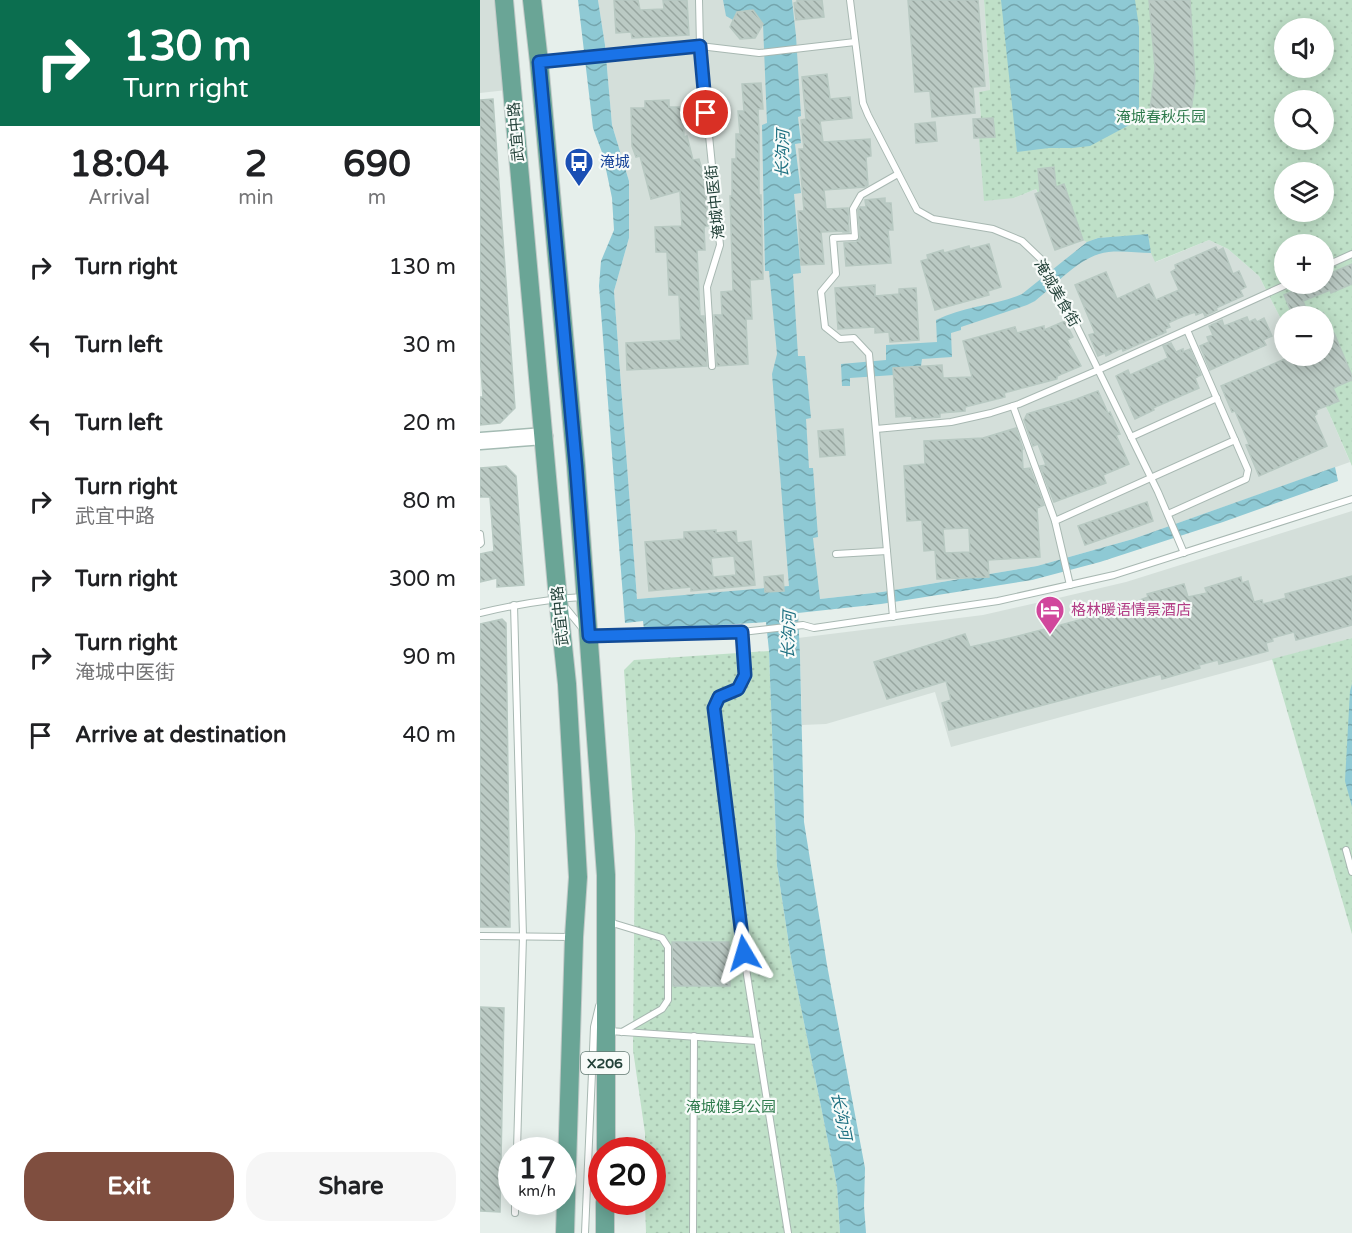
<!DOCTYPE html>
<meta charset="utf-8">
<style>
body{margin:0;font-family:"Varela Round","Noto Sans SC",sans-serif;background:#f6f6f6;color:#202124;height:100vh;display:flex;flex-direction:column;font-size:22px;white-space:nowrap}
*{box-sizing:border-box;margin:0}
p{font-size:20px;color:#757577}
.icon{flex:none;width:33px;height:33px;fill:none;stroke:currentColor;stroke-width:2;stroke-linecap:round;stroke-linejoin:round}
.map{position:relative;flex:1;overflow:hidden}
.details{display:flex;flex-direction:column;background:#fff;width:480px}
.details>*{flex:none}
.banner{background:#0b6e4f;color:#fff;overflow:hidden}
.controls{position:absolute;left:794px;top:18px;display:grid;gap:12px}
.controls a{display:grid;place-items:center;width:60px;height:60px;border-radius:50%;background:#fff;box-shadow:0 3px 15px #0003;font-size:30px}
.speed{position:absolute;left:18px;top:1137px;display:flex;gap:12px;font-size:30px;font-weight:700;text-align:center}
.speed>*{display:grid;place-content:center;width:78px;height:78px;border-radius:50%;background:#fff;box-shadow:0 3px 15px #0003;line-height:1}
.speed small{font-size:15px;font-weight:400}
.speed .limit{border:9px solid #d22;background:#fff;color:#111}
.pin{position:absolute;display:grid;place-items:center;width:51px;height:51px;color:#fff;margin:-26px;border:3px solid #fff;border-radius:50%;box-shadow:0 2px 6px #0007}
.me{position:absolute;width:66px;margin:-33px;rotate:353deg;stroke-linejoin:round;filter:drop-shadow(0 0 4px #0008)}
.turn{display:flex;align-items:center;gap:21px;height:126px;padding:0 24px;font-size:27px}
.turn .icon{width:78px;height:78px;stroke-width:2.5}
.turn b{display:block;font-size:42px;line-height:51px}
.eta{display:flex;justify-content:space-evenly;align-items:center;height:102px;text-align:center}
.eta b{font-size:36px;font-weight:700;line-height:42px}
.button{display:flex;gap:12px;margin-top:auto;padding:12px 24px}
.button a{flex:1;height:69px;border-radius:24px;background:#7f4e3f;color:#fff;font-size:24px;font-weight:700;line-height:69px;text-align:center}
.button a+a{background:#f6f6f6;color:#202124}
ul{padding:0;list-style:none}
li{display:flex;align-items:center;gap:18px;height:78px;padding:0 24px}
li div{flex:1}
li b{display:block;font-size:22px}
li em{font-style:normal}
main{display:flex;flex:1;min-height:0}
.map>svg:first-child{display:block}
.built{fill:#d4dfda}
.park{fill:url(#park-dots);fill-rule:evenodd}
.water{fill:url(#water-waves)}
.building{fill:url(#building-back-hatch);stroke:#b8c9c2;stroke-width:1.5;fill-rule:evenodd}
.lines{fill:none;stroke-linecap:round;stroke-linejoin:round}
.lane-casing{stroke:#a8b8b2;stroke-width:8}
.secondary-casing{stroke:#a4bbb3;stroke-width:19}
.primary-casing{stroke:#c2cac8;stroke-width:20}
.lane{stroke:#fff;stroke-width:6}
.secondary{stroke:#fff;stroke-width:16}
.primary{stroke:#6aa596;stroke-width:18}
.route-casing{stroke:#114b97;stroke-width:15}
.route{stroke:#1a73e8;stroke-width:10}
.labels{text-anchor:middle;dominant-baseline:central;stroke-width:4.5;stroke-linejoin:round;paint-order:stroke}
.shield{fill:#f7fbf9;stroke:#637a73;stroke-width:1.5}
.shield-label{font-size:14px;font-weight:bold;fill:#24423a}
.park-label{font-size:15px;fill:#2d7a4b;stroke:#f7fbf9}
.street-label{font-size:15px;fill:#24423a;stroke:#f7fbf9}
.transit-label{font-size:15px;fill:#164399;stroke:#f7fbf9;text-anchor:start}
.hotel-label{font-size:15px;fill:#b23c85;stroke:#f7fbf9;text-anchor:start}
.water-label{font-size:16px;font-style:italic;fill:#1c6f80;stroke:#f7fbf9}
</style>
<main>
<section class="details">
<div class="banner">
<div class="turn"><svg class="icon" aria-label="right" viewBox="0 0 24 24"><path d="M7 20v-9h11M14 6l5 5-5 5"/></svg><div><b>130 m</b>Turn right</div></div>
</div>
<div class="eta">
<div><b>18:04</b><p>Arrival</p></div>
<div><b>2</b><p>min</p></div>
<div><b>690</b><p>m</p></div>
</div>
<ul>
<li><svg class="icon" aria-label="right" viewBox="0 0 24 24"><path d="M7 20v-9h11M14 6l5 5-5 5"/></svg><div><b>Turn right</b></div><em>130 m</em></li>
<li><svg class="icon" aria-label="left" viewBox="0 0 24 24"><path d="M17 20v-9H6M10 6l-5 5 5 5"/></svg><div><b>Turn left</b></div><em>30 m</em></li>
<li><svg class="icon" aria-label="left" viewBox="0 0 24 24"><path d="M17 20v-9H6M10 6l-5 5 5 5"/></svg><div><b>Turn left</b></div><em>20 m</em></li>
<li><svg class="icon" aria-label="right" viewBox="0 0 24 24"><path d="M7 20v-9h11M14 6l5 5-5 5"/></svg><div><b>Turn right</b><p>武宜中路</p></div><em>80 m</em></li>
<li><svg class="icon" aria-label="right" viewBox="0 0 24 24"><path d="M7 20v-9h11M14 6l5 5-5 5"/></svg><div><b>Turn right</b></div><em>300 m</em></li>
<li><svg class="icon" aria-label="right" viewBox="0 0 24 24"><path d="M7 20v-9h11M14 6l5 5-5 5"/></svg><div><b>Turn right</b><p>淹城中医街</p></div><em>90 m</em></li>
<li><svg class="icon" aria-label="arrive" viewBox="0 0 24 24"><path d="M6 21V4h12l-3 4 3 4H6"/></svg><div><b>Arrive at destination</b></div><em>40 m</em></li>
</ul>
<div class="button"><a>Exit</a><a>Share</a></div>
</section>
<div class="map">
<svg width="872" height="1233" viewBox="0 0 872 1233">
<defs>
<pattern id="park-dots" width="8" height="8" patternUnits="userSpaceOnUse" patternTransform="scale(1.5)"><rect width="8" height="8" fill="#bfe0c8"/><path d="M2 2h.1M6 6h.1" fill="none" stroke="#a4c1ad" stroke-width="1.8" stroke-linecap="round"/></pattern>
<pattern id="water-waves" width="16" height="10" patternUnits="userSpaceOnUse" patternTransform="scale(1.5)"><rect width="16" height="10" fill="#8ec9d4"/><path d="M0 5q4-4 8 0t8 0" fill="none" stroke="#74a5ad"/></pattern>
<pattern id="building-back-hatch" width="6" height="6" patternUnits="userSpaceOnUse" patternTransform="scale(1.5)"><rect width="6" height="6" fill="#bbcac4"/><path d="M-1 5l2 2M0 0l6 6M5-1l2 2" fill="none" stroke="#98a6a0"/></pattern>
</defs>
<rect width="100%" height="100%" fill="#e6efeb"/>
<g class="built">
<polygon points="0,0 19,0 27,90 0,93"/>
<polygon points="118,0 504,0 510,91 499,92 501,119 513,118 515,137 499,138 534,198 556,189 575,250 603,240 668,234 676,262 729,240 748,249 779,276 804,325 804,356 820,356 849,413 870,462 653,539 557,566 402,592 340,599 309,587 157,599 134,291 149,238 149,181 132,125 125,45"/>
<polygon points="872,511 872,638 471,747 455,692 346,724 322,725 320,656 318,638 503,615 574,599 646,582"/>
</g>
<g class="park">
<path d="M 504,0 L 872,0 L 872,466 L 849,413 L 820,356 L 843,356 L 843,316 L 804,316 L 804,325 L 779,276 L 748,249 L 729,240 L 675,262 L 671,253 L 668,235 L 618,238 L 607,242 L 603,240 L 575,250 L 555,194 L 558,193 L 556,189 L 534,198 L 504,201 L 499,138 L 515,136 L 513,118 L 501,119 L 499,92 L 510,90 ZM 804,28 L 843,28 L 843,68 L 804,68 ZM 804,100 L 843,100 L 843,140 L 804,140 ZM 804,172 L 843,172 L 843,212 L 804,212 ZM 804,244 L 843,244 L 843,284 L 804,284 Z"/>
<polygon points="872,638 872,934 792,659"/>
<polygon points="289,651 297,866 311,958 357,1186 360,1233 166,1233 165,1202 172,1202 172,1150 165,1150 165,1133 153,1050 155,834 144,670 154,660"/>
</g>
<g class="water">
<polygon points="98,0 118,0 125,45 132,125 149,181 149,238 134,291 157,599 309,586 292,374 297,354 289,271 285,271 282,125 287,123 283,24 273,10 257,12 253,20 246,16 243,0 312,0 316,36 321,116 318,117 321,143 315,144 321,193 314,194 321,273 313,274 318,356 325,356 331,418 326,419 329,468 333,468 338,537 333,538 340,599 402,592 557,566 653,539 855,467 858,481 743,522 620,562 552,580 401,604 318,613 320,656 324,822 347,965 385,1168 384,1206 386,1233 360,1233 357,1186 311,958 297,866 289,651 286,622 164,630 163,621 145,623 119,286 121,261 134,230 132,198 123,155 113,128"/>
<polygon points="521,0 655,0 659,27 659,108 653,123 610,146 592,148 569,148 537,152"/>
<path d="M 668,234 L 671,253 C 655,253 635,249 619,254 C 596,261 574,286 555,301 L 547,305 L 481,327 L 481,330 L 471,333 L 472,357 L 442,359 L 441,366 L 414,368 L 414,375 L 370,378 L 370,386 L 362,386 L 361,364 L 406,360 L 406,345 L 457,342 L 456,320 C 483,306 514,306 542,294 L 607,242 L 618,238 Z"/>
<polygon points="872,684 872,807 865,781 870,691"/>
</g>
<g class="building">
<polygon points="134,0 158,0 160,10 184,9 183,0 207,0 209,35 152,38 151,32 136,33"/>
<polygon points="317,0 342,0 344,17 316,20 314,3 317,2"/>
<polygon points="428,0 498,0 505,86 493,87 495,113 452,117 450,91 435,92"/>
<polygon points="669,0 710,0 715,81 710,119 692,121 669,119 675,68"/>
<polygon points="273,10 283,24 275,38 260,39 250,27 257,12"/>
<polygon points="347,74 350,99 370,97 372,118 340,121 343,142 390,139 391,156 386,157 388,185 385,187 344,190 346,209 368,208 369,232 363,232 363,231 341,232 344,264 321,265 318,211 324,211 319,149 324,149 321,120 326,119 322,77"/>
<polygon points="281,83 283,109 278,109 279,132 279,195 281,195 283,279 270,280 272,319 266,319 268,364 237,366 234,315 242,315 241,292 253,291 250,196 252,196 252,159 256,159 256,134 260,134 258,111 264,111 262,84"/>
<polygon points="13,99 35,408 20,423 0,425 0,397 3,397 0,356 0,100"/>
<polygon points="189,100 189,107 203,107 204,137 207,136 213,160 219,159 226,184 228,226 224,227 225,250 217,250 220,316 224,316 227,366 147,370 146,343 201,340 199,295 189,295 187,252 176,252 175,227 202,226 200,191 171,199 160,156 156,157 152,146 151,108 165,108 165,101"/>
<polygon points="513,118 515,137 494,138 493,119"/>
<polygon points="455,122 457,141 436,143 435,124"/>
<polygon points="574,167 576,187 584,184 603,240 575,250 555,194 560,192 558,169"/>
<polygon points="405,198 405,203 411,203 413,230 408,230 411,263 366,266 364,243 376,242 380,239 378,210 380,207 386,207 385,200"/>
<polygon points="509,244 521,287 508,291 509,295 455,310 441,261 448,259 447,255 463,250 464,253 489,246 490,249"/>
<polygon points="736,247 738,251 743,248 753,274 759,271 766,287 760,290 763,296 736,308 737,310 725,316 723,312 716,315 715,312 699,318 688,323 690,327 685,329 686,332 643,351 642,348 626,356 625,353 618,356 609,335 615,333 595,285 626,272 637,299 669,284 676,300 699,290 691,272 696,269 695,265"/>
<polygon points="872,264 872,284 851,293 850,290 823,301 829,316 813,316 804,295 830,284 847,284 844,276"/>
<polygon points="395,285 395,296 419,294 419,289 436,288 439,340 410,342 409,332 395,333 395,327 358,329 355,288"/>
<polygon points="843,312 852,333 854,333 872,376 872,380 853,388 859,401 836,410 837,414 834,416 847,446 779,476 766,445 769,444 755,411 752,412 741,386 812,356 843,356"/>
<polygon points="767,317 769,322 775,319 777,322 784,318 792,336 783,340 786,345 730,370 720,346 729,342 727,337 733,335 729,326 742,320 744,326"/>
<polygon points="585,321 593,337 587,340 601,366 577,376 577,379 524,393 525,397 485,407 485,411 460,413 460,417 432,419 432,416 416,417 413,368 462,365 463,378 492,377 483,341 535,327 537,333 564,326 564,330"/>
<polygon points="691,343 696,352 703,349 703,352 710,349 721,375 715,378 719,388 673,408 674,410 655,419 636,376 648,370 650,375 688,358 683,346"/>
<polygon points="618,391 628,413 630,412 640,434 636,435 649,464 623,475 626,483 574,502 560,466 566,465 558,444 553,446 544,420 547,414 594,400"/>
<path d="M 536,428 L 543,449 L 542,450 L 543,469 L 550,468 L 564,505 L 557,508 L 560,557 L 508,560 L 509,577 L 457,579 L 455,550 L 444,551 L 442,520 L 427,521 L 424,466 L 445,464 L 444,441 L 503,438 ZM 489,528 L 490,552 L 465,553 L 463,529 Z"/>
<polygon points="363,429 365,455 340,457 338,431"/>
<polygon points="26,466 36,476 44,585 17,587 17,578 0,582 0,554 14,551 10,497 0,497 0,468"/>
<polygon points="667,502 673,521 605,545 598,526"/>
<path d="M 236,530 L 236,533 L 256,531 L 257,543 L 271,541 L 275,585 L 211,591 L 211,587 L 169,591 L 165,542 L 204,539 L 204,532 ZM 254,556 L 256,575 L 233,577 L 231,558 Z"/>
<polygon points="303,575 304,591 285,592 284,577"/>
<polygon points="872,576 872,625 816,640 814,632 792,638 793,641 786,643 788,651 739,664 738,660 719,665 720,668 682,679 681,674 469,730 462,703 471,700 466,681 407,699 394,662 485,634 490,647 530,638 661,604 660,600 668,597 667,594 704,584 708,597 727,593 725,588 761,577 762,583 768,581 774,602 782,600 783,604 806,598 805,594"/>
<polygon points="22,619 26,623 30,927 0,927 0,624"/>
<polygon points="192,942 249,942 250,986 193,986"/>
<polygon points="0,1007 24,1008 20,1212 0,1211"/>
</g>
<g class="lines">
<g class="lane-casing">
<g id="lane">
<polyline points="219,0 220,46 240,245 227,287 232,366"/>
<polyline points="370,0 383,103 388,115 437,210 453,219 513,229 542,241 563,261 581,294 678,492 704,553"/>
<polyline points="62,61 220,46 279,53 375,42"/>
<polyline points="843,267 872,254"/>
<polyline points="533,406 575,521 590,585"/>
<polyline points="396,429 471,422 511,413 539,404 618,370 808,284"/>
<polyline points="651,437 737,398"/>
<polyline points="688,514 766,479 768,470 707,330"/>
<polyline points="575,521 755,440"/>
<polyline points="0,534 1,543 0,544"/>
<polyline points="356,554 407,551"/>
<polyline points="34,605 43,936 37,1150"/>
<polyline points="85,607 103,629"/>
<path d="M 0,613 C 34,605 68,599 103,597"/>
<polyline points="413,617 389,354 374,338 360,339 345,327 341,292 356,274 353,238 375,237 373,209 381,195 418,174"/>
<polyline points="262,632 265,675 258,689 239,697 234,708 267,975 308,1233"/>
<polyline points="110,636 262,632 323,625 334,628 518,601 634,575 872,499"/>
<polyline points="866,850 872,872"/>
<polyline points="129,922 182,938 188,947 188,1000 182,1009 142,1032"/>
<polyline points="0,936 90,937"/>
<polyline points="129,1031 278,1041"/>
<polyline points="35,1213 35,1202"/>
<polyline points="105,1233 114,1027 119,1006"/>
<polyline points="213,1233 214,1036"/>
</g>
</g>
<g class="secondary-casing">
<polyline id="secondary" points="0,441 64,436"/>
</g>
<g class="primary-casing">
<g id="primary">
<polyline points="24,0 78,599 87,684 98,877 94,937 85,1233"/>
<polyline points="52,0 59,62 96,466 126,875 126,1150"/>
<polyline points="125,1233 125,1202"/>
</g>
</g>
<use href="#lane" class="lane"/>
<use href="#secondary" class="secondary"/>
<use href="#primary" class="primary"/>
</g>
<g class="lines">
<g class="route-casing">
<polyline id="route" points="226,113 220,46 59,62 96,466 109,636 262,632 265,675 258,689 239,697 234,708 264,953"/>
</g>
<use href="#route" class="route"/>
</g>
<defs>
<g id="bus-pin" transform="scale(1.5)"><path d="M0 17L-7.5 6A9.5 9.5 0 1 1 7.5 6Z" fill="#1a4fb4" stroke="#f7fbf9"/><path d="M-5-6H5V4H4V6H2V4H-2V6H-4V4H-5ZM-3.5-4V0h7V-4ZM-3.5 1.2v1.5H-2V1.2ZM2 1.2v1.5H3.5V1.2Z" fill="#fff"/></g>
<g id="hotel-pin" transform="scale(1.5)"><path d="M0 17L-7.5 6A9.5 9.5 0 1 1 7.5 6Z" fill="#d1479c" stroke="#f7fbf9"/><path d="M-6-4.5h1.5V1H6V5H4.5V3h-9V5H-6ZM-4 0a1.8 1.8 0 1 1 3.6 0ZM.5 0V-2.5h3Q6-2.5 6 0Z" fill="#fff"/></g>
</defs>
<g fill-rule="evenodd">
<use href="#bus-pin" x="99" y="162"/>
<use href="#hotel-pin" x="570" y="610"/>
</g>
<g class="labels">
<rect class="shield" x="101" y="1052" width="48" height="22" rx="4.5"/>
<g class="shield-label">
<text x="125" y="1063">X206</text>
</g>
<g class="park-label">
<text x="681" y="117">淹城春秋乐园</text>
<text x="251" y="1107">淹城健身公园</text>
</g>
<g class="street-label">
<text transform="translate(36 132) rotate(-95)">武宜中路</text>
<text transform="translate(235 202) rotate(-96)">淹城中医街</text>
<text transform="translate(577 293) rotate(60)">淹城美食街</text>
<text transform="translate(80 616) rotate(-96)">武宜中路</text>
</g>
<g class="transit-label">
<text x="120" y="162">淹城</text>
</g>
<g class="hotel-label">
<text x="591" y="610">格林暖语情景酒店</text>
</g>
<g class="water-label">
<text transform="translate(303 154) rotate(-89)">长沟河</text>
<text transform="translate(309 635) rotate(-88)">长沟河</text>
<text transform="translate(361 1116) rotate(79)">长沟河</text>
</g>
</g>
</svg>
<div class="controls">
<a><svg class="icon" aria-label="sound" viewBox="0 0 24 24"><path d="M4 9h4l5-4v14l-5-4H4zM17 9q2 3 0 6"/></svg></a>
<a><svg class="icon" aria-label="search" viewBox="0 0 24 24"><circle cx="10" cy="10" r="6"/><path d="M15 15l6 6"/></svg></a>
<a><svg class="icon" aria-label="layers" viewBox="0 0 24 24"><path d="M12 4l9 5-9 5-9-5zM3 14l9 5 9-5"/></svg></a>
<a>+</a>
<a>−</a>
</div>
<div class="speed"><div>17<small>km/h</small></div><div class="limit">20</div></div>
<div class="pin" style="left:226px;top:113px;background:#d93025"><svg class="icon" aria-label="arrive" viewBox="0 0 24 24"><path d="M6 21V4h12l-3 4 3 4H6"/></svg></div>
<svg class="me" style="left:264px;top:953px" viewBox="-20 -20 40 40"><path d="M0-17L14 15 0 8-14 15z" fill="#1a73e8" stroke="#fff" stroke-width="4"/></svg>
</div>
</main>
